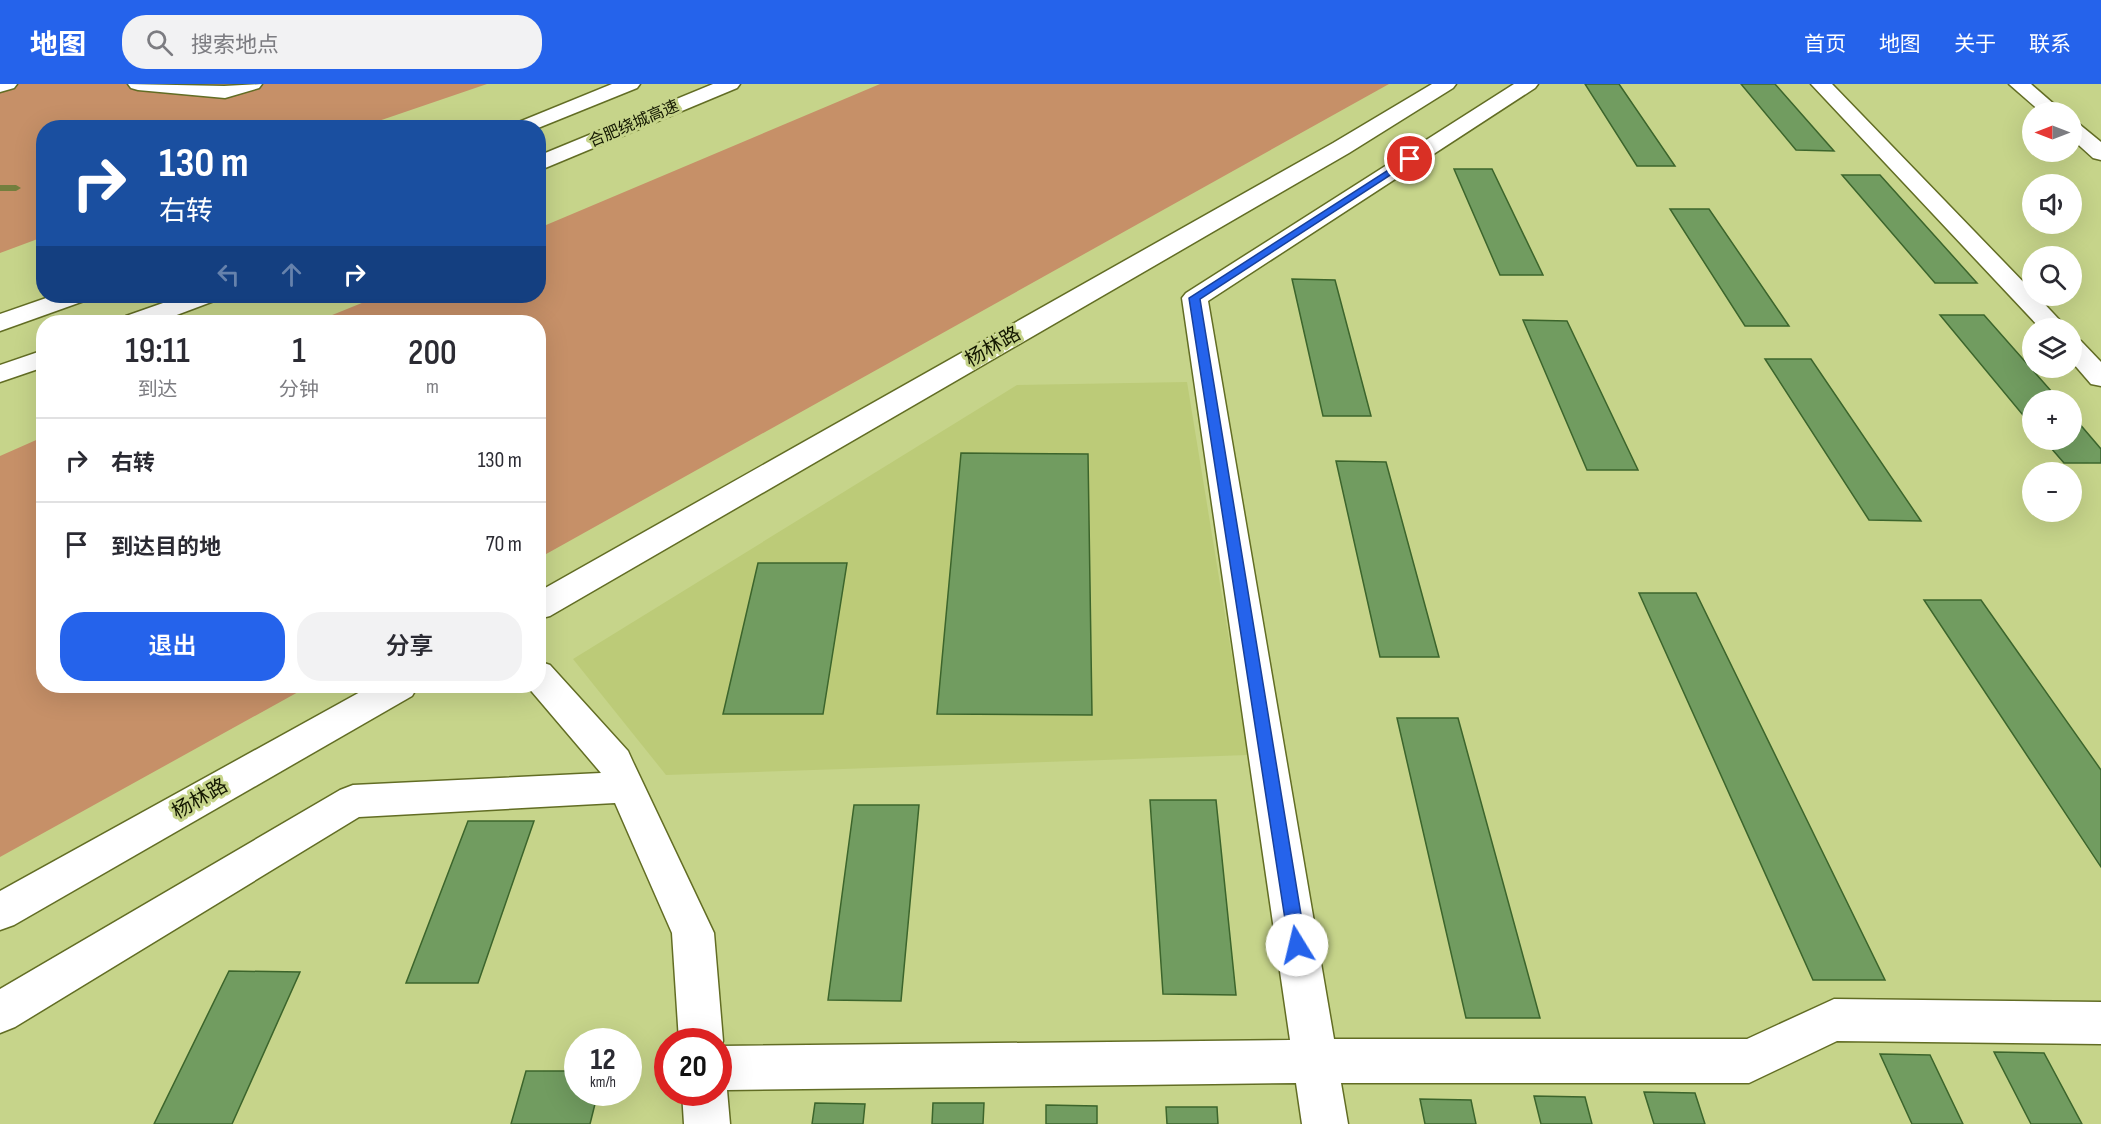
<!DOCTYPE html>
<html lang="zh">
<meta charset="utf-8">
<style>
body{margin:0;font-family:"Sofia Sans Condensed","Noto Sans SC",sans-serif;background:#f2f2f3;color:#2b2b33;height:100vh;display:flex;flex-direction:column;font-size:22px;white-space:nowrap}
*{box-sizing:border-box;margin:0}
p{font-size:20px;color:#7c7c81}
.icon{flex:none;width:33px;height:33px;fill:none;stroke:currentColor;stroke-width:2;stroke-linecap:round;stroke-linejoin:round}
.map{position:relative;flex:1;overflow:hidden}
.details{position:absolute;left:36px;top:231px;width:510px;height:378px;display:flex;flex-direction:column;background:#fff;border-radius:24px;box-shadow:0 6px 24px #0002}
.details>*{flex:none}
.top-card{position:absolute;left:36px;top:36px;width:510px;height:183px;border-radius:24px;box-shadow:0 6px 24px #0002;background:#1a4fa0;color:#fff;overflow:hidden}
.needle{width:39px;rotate:270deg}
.buttons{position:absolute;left:2022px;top:18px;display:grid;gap:12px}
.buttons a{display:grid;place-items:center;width:60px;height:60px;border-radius:50%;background:#fff;box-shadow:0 6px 24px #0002;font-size:30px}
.speed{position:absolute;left:564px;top:944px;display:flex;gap:12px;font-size:30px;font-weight:700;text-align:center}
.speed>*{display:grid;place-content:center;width:78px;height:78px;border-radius:50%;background:#fff;box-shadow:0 6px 24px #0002;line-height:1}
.speed small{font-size:15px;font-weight:400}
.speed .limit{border:9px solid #d22;background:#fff;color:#111}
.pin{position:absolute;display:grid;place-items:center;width:51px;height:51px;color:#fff;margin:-26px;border:3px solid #fff;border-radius:50%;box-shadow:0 2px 6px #0007}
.me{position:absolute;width:66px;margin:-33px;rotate:351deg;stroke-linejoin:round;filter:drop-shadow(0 0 4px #0008)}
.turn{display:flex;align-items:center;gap:21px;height:126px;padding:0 24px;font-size:27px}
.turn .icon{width:78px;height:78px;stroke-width:2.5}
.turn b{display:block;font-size:42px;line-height:51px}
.lanes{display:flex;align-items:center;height:57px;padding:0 24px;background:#0003;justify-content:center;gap:30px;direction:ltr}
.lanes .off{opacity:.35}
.eta{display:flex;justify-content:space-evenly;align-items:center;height:102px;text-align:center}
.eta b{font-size:36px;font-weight:600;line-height:42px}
.action{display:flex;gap:12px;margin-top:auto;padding:12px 24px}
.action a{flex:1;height:69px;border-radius:24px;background:#2563eb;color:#fff;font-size:24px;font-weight:600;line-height:69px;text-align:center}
.action a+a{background:#f2f2f3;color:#2b2b33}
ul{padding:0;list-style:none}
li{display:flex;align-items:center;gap:18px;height:84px;padding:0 24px;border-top:2px solid #e1e1e2}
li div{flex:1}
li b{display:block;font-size:22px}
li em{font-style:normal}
header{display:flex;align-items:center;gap:36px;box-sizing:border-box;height:84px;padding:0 30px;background:#2563eb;color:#fff}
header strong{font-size:28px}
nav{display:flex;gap:33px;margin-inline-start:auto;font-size:21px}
.search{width:420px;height:54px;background:#f2f2f3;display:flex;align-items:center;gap:15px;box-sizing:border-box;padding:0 21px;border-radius:24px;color:#7c7c81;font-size:22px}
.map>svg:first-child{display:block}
.built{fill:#bccb78}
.green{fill:#c69068}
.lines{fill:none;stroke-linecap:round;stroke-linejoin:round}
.stream{fill:#737f3e;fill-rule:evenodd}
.building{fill:#719c60;stroke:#3c652c;stroke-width:1.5}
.minor-casing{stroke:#626d24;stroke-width:3}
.major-casing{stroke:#626d24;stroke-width:3}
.highway-casing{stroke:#626d24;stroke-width:3}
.minor{fill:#fff;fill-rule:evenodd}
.major{fill:#fff;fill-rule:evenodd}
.highway{fill:#fff;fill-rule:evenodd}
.route{fill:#2563eb;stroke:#184099;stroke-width:1.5}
.labels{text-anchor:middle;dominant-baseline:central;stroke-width:6;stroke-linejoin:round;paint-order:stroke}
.far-street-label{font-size:16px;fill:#131700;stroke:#c6d48a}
.street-label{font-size:20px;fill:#131700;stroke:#c6d48a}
</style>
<header>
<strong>地图</strong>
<div class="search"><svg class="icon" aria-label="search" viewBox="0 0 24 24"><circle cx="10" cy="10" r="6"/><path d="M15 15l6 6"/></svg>搜索地点</div>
<nav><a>首页</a><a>地图</a><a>关于</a><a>联系</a></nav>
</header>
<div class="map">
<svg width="2101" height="1040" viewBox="0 0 2101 1040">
<rect width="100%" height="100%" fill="#c6d48a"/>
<polygon class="built" points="1187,298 1248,671 666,691 573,575 1017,301"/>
<g class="green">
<polygon points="0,0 487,0 361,43 44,44 43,153 0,169"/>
<polygon points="880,0 1389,0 539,474 538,238 315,238 379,212 538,212 539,144"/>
<polygon points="43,353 44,602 309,602 0,773 0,372"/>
</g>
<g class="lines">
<polygon class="stream" points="0,101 16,101 21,104 16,107 0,107"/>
</g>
<g class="building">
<polygon points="1585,0 1619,0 1675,82 1637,82"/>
<polygon points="1741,0 1775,0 1834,67 1796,66"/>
<polygon points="1454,85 1492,85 1543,191 1500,191"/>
<polygon points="1842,91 1880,91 1977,199 1935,199"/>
<polygon points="1670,125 1709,125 1789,242 1745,242"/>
<polygon points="1292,195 1335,196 1371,332 1323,332"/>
<polygon points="1940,231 1984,231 2059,316 2032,316 2032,342"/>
<polygon points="1523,236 1567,237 1638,386 1587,386"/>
<polygon points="1765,275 1811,275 1921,437 1869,436"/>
<polygon points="2072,331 2101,365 2101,379 2064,379 2044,356 2072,356"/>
<polygon points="961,369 1088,370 1092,631 937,630"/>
<polygon points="1336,377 1386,378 1439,573 1380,573"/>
<polygon points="758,479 847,479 823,630 723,630"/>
<polygon points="1639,509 1696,509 1885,896 1813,896"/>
<polygon points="1924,516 1981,516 2101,686 2101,783"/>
<polygon points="1397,634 1458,634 1540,934 1466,934"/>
<polygon points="1150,716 1216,716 1236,911 1163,910"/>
<polygon points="854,721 919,721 901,917 828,916"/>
<polygon points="468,737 534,737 478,899 406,899"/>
<polygon points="229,887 300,888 232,1040 154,1040"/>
<polygon points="1994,968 2044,969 2082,1040 2031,1040"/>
<polygon points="1880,970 1930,971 1963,1040 1912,1040"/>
<polygon points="526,987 578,987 578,1008 598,1008 590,1040 511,1040"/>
<polygon points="1644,1008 1695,1009 1705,1040 1654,1040"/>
<polygon points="1534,1012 1585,1013 1592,1040 1541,1040"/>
<polygon points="1420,1015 1471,1016 1476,1040 1425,1040"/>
<polygon points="815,1019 865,1020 863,1040 812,1040"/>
<polygon points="933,1019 984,1019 983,1040 932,1040"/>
<polygon points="1046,1021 1097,1022 1097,1040 1046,1040"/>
<polygon points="1166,1023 1217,1023 1218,1040 1167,1040"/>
</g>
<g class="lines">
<g class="minor-casing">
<g id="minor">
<polygon points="0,0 17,0 14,4 0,8"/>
<polygon points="128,0 224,2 262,0 259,4 225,14 138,6 131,4"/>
<polygon points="1432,0 1456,0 1453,4 1349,69 550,532 538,535 538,508 1333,59"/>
<polygon points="1514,0 1538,0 1535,4 1208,217 1334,955 1747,955 1834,915 2101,918 2101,960 1837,957 1749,999 1341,999 1348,1040 1302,1040 1296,999 727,1006 730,1040 684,1040 682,1008 718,1008 718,957 679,957 672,849 615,719 359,733 15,943 0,949 0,905 340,706 353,701 601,689 527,602 538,602 538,577 550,581 628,667 633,678 714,849 723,957 721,962 1290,956 1182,214 1186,209"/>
<polygon points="1811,0 1832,0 2032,207 2032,212 2037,212 2067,244 2040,244"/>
<polygon points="2072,255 2081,257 2101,278 2101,302 2091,300 2072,278"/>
<polygon points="371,602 418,602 412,612 14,841 0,846 0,807"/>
</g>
</g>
<g class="major-casing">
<g id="major">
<polygon points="2009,0 2031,0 2063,28 2041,28"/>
<polygon points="2072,38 2079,40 2101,58 2101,76 2093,74 2072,55"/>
</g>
</g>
<g class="highway-casing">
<g id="highway">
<polygon points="612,0 640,0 637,4 538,44 511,44 514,40"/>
<polygon points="713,0 740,0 737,4 538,87 538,72"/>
<polygon points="52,212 88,212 84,217 0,247 0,230"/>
<polygon points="183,212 218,212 214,217 158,238 122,238 126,232"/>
<polygon points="44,266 44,283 0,298 0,281"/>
</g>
</g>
<use href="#minor" class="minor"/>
<use href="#major" class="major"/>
<use href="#highway" class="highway"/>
</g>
<polygon class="route" points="1407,74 1415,75 1200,215 1306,861 1303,867 1297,869 1291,867 1289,861 1189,214"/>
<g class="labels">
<g class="far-street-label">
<text transform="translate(634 40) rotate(-23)">合肥绕城高速</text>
</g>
<g class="street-label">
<text transform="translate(993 263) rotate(-30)">杨林路</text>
<text transform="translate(200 715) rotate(-30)">杨林路</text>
</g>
</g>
</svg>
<div class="buttons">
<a><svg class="needle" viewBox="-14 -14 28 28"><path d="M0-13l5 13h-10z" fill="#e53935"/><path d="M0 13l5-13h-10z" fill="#7c7c81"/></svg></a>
<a><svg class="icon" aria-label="sound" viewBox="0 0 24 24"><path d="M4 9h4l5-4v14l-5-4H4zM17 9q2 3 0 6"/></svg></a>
<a><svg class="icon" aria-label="search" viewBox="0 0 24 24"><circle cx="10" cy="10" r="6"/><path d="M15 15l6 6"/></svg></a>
<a><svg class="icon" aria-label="layers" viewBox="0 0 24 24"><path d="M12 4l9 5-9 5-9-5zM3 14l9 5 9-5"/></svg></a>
<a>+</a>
<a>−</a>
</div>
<div class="speed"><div>12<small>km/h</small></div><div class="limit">20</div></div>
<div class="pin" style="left:1410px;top:75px;background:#d93025"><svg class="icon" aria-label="arrive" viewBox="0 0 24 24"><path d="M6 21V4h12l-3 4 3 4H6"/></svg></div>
<svg class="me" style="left:1297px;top:861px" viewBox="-20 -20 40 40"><circle r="19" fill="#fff"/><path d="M0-13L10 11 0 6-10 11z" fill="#2563eb"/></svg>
<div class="top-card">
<div class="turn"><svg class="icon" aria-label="right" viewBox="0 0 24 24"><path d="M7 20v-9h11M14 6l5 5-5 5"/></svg><div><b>130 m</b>右转</div></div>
<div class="lanes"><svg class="icon off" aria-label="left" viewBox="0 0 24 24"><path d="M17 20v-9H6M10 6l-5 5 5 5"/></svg><svg class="icon off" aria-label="ahead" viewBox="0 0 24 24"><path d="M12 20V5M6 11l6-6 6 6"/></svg><svg class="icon" aria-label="right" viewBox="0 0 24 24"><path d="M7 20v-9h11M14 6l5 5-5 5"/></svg></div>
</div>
<section class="details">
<div class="eta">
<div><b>19:11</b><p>到达</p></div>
<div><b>1</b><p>分钟</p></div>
<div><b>200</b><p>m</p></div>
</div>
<ul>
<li><svg class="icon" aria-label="right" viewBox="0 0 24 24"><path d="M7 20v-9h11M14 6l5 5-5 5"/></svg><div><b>右转</b></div><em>130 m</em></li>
<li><svg class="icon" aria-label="arrive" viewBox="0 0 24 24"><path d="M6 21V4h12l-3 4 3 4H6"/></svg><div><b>到达目的地</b></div><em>70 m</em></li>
</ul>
<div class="action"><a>退出</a><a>分享</a></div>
</section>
</div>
